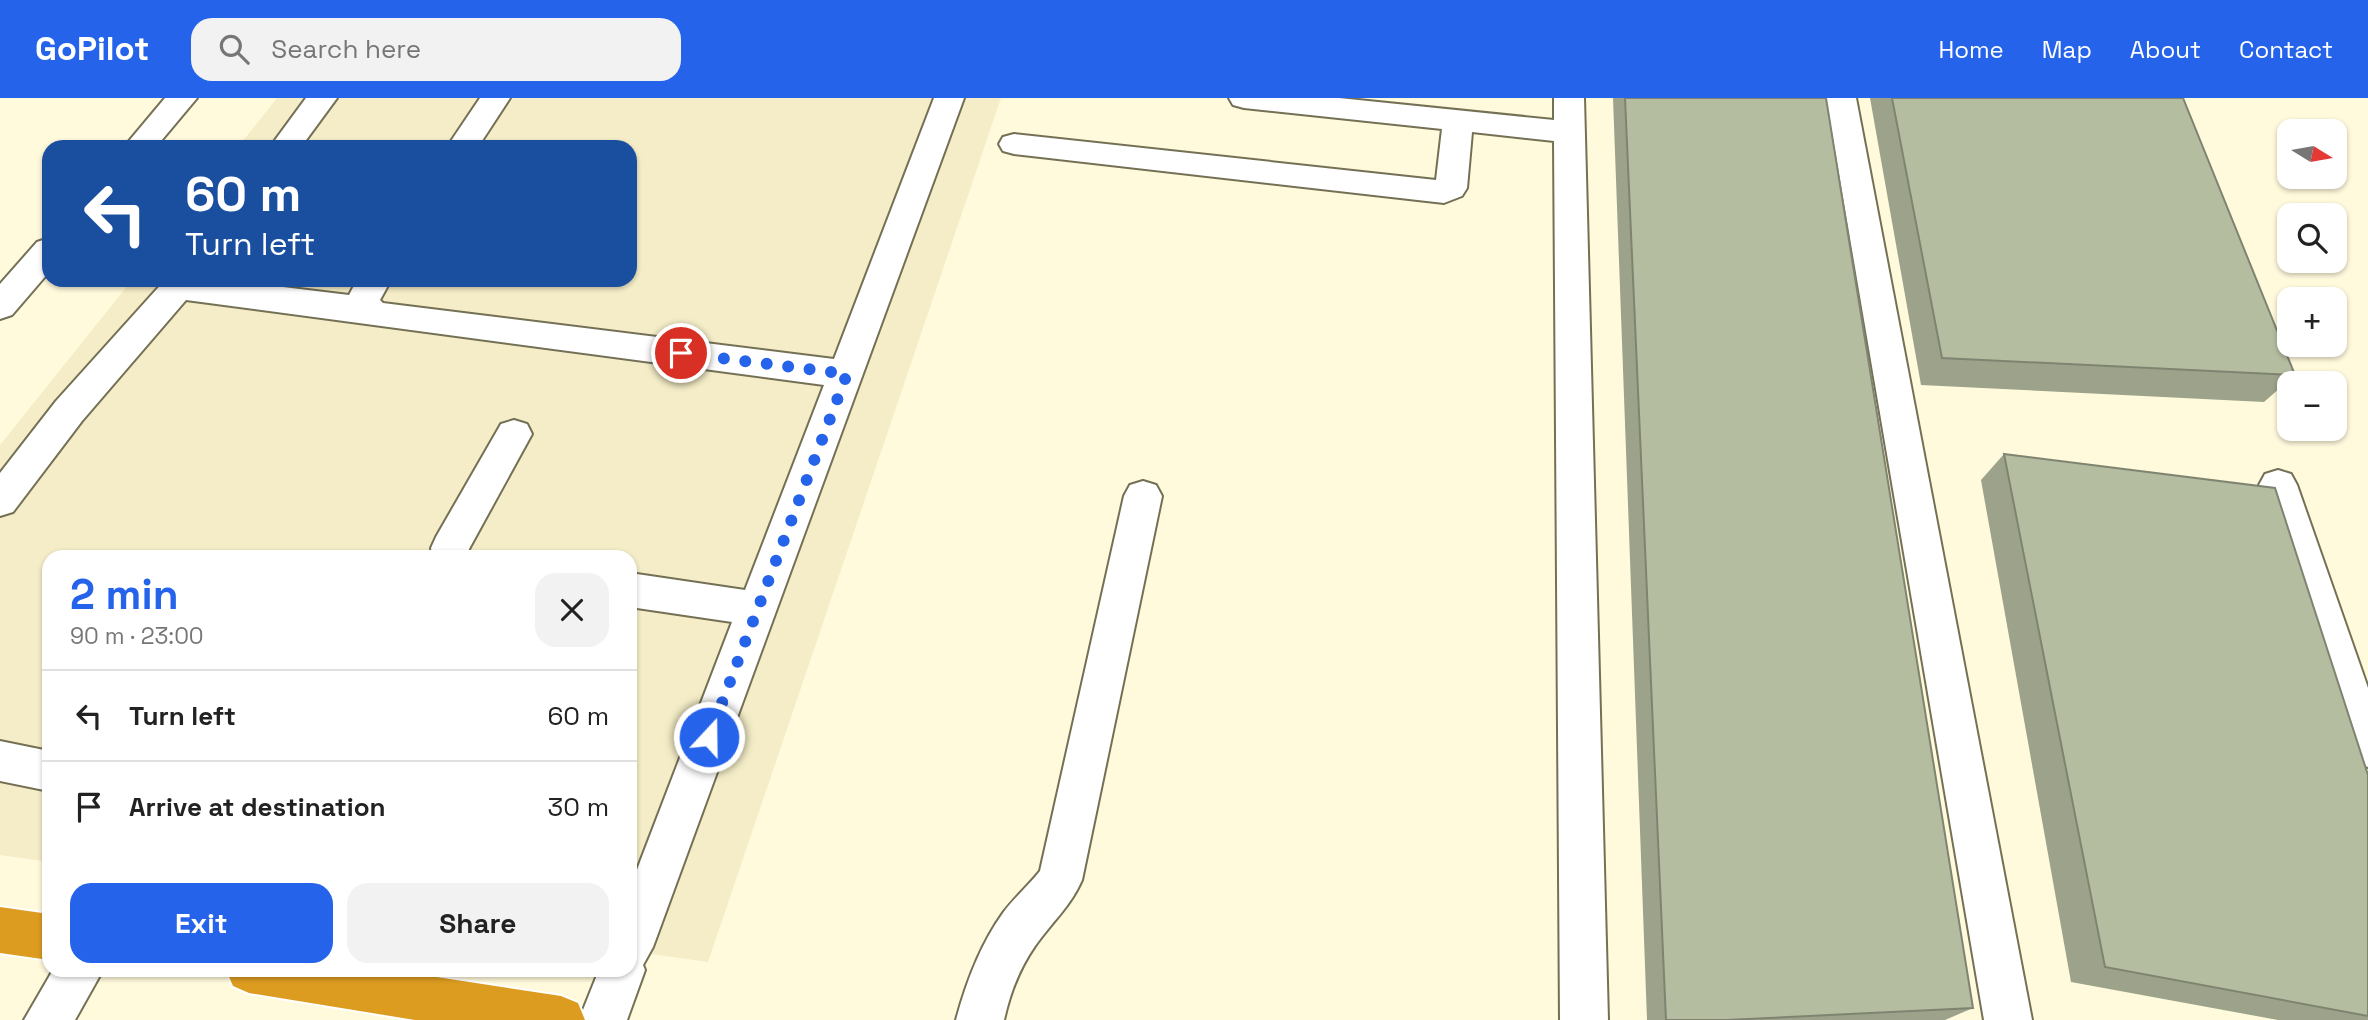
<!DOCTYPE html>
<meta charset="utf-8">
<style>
body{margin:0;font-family:"Space Grotesk",sans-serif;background:#f2f2f2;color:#222;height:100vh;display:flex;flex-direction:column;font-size:26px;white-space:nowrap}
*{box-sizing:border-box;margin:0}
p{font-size:23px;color:#767676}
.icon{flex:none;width:38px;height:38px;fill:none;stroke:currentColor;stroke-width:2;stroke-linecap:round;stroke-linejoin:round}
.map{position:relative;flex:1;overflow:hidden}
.side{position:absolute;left:42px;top:452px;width:595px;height:427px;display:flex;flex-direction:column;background:#fff;border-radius:21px;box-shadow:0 2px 5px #0004}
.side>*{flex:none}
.banner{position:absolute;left:42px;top:42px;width:595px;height:147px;border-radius:21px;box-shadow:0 2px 5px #0004;background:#1a4fa0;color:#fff;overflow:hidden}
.needle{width:46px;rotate:101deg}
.tools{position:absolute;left:2277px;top:21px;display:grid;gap:14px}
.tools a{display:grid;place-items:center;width:70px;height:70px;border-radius:14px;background:#fff;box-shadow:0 2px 5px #0004;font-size:35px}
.pin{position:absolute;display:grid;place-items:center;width:60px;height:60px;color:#fff;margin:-30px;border:4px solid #fff;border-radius:50%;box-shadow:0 2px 7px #0007}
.me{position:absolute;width:77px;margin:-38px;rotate:21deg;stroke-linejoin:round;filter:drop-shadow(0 0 5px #0008)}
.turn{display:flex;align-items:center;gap:24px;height:147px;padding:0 28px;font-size:32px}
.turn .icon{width:91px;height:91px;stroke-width:2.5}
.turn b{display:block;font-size:49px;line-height:60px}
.round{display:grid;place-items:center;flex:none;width:74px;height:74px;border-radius:21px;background:#f2f2f2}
.overview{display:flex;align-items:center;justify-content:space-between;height:119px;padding:0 28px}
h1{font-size:42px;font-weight:600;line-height:52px;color:#2563eb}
.button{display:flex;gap:14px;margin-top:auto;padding:14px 28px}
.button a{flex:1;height:80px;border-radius:21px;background:#2563eb;color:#fff;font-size:28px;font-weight:600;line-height:80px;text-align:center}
.button a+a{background:#f2f2f2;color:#222}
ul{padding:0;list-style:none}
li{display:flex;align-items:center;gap:21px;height:91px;padding:0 28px;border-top:2px solid #e0e0e0}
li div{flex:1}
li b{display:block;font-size:26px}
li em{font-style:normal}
header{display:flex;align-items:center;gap:42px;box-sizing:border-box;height:98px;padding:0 35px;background:#2563eb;color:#fff}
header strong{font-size:33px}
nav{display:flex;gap:38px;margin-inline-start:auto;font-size:24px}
.search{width:490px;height:63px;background:#f2f2f2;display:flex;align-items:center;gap:18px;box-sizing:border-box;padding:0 24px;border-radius:21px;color:#767676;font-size:26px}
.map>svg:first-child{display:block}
.built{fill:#f4edc7}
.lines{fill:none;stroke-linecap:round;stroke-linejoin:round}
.minor-casing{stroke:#747055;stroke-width:4}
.highway-casing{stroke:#fff;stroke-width:4}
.minor{fill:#fff;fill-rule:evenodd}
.highway{fill:#dc9c20;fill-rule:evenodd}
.wall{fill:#9ca38a}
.building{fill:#b5bda1;stroke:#7f8471;stroke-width:2}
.route{stroke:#2563eb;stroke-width:12;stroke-dasharray:0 21.6}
</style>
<header>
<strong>GoPilot</strong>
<div class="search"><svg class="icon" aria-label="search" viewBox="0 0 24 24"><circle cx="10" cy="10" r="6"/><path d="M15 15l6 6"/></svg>Search here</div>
<nav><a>Home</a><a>Map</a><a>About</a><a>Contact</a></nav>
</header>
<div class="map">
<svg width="2368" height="922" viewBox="0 0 2368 922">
<rect width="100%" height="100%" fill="#fffadc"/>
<polygon class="built" points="277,0 1001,0 708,864 630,853 630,458 49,458 49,764 0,757 0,347 132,182 630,182 630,49 238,49"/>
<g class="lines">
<g class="minor-casing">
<g id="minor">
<polygon points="165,0 197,0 156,49 124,49"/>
<polygon points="306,0 337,0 301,49 270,49"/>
<polygon points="480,0 510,0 478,49 447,49"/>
<polygon points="934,0 964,0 653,849 643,867 645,872 627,922 579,922 599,872 630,872 630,790 732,524 630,509 630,475 745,492 824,287 186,202 82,323 13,414 0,418 0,375 56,303 165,182 224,182 349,197 357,182 391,182 380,202 383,205 834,261"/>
<polygon points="1229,0 1339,0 1554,22 1554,0 1584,0 1608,922 1560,922 1554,43 1472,34 1467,90 1462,98 1444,105 1014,56 1003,53 999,46 1003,39 1014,36 1436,82 1442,31 1244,10 1233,7"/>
<polygon points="1826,0 1856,0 2032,922 1984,922"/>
<polygon points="49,140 49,174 12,217 0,221 0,186 37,144"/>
<polygon points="514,322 527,326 532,336 469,451 470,458 432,458 431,450 436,439 501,326"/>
<polygon points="2278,372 2291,376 2297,387 2368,590 2368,669 2353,664 2347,650 2259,387 2265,376"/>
<path d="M 1143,383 L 1156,387 L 1162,398 L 1082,782 C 1071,808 1051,825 1035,848 C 1019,871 1010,895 1004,922 L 956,922 C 966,885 980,847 1003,815 C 1014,800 1028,788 1040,773 L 1124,398 L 1130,387 Z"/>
<polygon points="0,643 49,653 49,693 0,683"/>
<polygon points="53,872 103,872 75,922 24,922"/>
</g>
</g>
<g class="highway-casing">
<g id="highway">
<polygon points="0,809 49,816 49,862 0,855"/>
<polygon points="226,872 391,872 561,898 578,905 585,922 415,922 249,895 233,888"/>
</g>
</g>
<use href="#minor" class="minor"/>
<use href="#highway" class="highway"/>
</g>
<g class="wall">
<polygon points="1613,0 1826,0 1973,910 1945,922 1647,922"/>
<polygon points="1870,0 2183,0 2295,277 2264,304 1921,287"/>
<polygon points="2004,356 2368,677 2368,922 2278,922 2071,884 1981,382"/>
</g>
<g class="building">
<polygon points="1625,0 1826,0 1973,910 1726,922 1666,922"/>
<polygon points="1892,0 2183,0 2295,277 1942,260"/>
<polygon points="2004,356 2275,390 2368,677 2368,918 2105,869"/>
</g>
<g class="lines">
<polyline class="route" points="681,255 847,276 709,639"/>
</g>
</svg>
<div class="tools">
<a><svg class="needle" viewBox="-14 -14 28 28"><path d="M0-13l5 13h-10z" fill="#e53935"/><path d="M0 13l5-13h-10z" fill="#767676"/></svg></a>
<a><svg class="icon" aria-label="search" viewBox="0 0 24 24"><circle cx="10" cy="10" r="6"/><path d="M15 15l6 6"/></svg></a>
<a>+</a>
<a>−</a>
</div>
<div class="pin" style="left:681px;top:255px;background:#d93025"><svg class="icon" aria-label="arrive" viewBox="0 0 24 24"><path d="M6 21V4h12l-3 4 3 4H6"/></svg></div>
<svg class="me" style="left:709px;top:639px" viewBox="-20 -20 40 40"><circle r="17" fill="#2563eb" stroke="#fff" stroke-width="3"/><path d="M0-11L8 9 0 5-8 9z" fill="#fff"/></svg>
<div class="banner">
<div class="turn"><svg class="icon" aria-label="left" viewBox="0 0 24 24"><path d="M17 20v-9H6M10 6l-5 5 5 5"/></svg><div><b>60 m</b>Turn left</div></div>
</div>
<section class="side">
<div class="overview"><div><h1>2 min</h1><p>90 m · 23:00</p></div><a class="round"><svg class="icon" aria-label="close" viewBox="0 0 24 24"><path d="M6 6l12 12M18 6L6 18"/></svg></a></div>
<ul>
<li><svg class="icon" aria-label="left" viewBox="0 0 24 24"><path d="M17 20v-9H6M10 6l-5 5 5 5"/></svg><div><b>Turn left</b></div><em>60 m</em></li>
<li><svg class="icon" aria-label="arrive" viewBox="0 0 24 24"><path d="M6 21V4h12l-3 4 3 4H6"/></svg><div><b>Arrive at destination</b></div><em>30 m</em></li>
</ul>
<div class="button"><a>Exit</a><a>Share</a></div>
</section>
</div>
